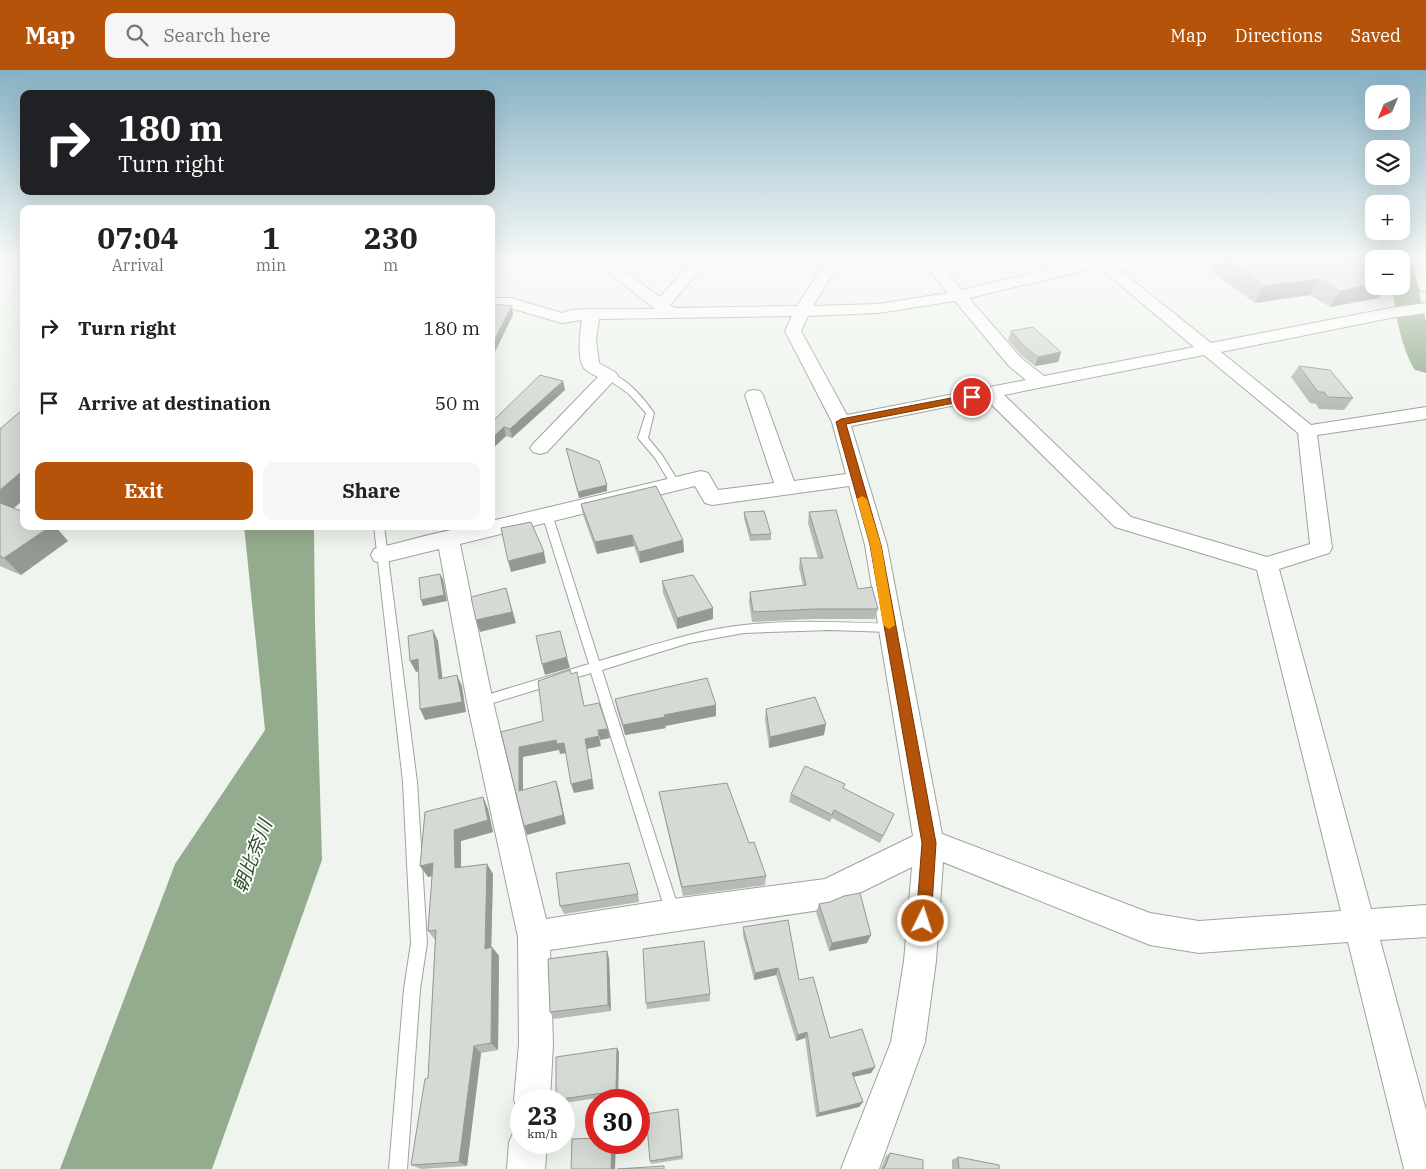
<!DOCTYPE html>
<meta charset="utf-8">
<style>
body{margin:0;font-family:"IBM Plex Serif","Noto Sans JP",serif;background:#f6f6f6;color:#222;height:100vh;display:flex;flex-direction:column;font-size:19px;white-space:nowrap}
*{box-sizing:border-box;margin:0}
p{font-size:16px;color:#767676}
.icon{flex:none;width:28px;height:28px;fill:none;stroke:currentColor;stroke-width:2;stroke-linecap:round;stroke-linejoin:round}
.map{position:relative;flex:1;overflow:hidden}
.details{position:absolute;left:20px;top:135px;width:475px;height:325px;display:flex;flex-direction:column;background:#fff;border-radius:10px;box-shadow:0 5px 20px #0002}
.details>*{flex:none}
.hud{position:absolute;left:20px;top:20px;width:475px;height:105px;border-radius:10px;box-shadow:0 5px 20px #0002;background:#202124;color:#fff;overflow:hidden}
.needle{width:32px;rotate:224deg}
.tools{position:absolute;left:1365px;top:15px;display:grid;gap:10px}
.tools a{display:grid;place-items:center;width:45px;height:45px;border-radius:10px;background:#fff;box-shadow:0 5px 20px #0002;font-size:25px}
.speed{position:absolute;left:510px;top:1019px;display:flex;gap:10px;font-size:25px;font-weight:700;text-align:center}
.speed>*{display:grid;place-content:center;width:65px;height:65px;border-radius:50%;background:#fff;box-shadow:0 5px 20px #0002;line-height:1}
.speed small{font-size:12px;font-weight:400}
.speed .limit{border:8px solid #d22;background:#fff;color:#111}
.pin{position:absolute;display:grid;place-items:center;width:42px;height:42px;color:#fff;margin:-21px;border:2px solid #fff;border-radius:50%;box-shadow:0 1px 5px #0007}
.me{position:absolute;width:55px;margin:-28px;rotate:4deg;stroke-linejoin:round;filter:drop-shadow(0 0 4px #0008)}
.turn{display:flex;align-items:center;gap:18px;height:105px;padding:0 15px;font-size:22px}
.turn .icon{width:65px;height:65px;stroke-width:2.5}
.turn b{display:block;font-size:35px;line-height:42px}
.eta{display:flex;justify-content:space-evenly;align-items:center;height:85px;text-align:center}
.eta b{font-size:30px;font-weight:800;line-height:35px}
.primary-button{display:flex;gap:10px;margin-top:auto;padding:10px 15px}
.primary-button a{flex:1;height:58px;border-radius:10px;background:#b45309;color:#fff;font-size:20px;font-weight:800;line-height:58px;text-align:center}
.primary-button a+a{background:#f6f6f6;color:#222}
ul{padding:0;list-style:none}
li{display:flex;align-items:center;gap:15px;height:75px;padding:0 15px}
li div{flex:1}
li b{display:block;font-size:19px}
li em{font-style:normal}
header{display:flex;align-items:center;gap:30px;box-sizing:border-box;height:70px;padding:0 25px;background:#b45309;color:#fff}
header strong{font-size:24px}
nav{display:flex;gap:28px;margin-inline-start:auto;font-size:18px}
.search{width:350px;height:45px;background:#f6f6f6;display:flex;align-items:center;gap:12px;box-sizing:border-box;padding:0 18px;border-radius:10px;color:#767676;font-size:19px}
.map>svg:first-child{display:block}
.water{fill:#93ac8e}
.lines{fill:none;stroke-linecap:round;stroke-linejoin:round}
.river{fill:#93ac8e;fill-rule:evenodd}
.lane-casing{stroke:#9ea39d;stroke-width:2}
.street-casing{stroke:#9ea39d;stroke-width:2}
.lane{fill:#fff;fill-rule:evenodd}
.street{fill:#fff;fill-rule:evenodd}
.wall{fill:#b7bbb6}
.shaded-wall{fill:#959994}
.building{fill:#d5dad4;stroke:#959994}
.route{fill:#b45309;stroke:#753606}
.slow{fill:#f59e0b}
.labels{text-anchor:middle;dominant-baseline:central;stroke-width:4;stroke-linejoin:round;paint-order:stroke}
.near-water-label{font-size:19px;font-style:italic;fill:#2d5126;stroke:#fff}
</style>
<header>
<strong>Map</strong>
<div class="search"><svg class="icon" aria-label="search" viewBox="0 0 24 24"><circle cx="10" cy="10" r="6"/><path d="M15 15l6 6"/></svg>Search here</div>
<nav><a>Map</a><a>Directions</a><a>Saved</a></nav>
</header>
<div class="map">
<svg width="1426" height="1099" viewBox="0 0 1426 1099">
<rect width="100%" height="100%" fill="#eff5ee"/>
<polygon class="water" points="244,456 314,456 315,553 322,790 212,1099 60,1099 175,794 265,660"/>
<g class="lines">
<path class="river" d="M 1401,189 L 1417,189 L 1420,227 L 1426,252 L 1426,303 L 1415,300 C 1402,280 1394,241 1393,216 L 1401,216 Z"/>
<g class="lane-casing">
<g id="lane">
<path d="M 606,304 C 623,302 646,331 654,343 L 648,368 L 662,385 L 680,414 L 678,416 L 672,416 L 655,388 L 638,368 L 646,343 L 629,324 L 606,308 Z"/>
<path d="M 547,441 L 552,444 L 599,591 C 647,577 695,560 744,555 C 792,550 842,552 890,554 L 894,555 L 896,558 L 894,561 L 890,562 L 830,560 L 744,563 L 689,573 L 602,600 L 680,843 L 678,848 L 673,850 L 668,848 L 666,843 L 591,603 L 480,637 L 476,636 L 474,632 L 476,628 L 480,627 L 589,594 L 542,444 Z"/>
<polygon points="374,456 384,456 417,712 427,873 420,919 407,1099 389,1099 404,919 411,873 403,712"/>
</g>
</g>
<g class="street-casing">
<g id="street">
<polygon points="8,189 24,189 24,194 0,199 0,191"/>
<path d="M 592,189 L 608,189 L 660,227 L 694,189 L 709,189 L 670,235 L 675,238 L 797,236 L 828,189 L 842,189 L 813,236 L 878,234 L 948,223 L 920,189 L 935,189 L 962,220 L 1091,189 L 1107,189 L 1111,192 L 1139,189 L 1184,189 L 1182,192 L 1177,193 L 1120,200 L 1211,273 L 1390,238 L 1426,233 L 1426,243 L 1390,248 L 1221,282 L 1311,355 L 1426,337 L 1426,349 L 1317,365 L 1332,478 L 1329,483 L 1279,499 L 1371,839 L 1426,835 L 1426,867 L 1380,870 L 1426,1040 L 1426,1099 L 1404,1099 L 1348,872 L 1199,883 L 1150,875 L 943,792 L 936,891 L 925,972 L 879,1099 L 841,1099 L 891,972 L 904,891 L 912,797 L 827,839 L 550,880 L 553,974 L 550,1030 L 521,1030 L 521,1044 L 519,1043 L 514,1030 L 519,974 L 518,867 L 467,632 L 439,479 L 382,493 L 374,491 L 371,485 L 374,479 L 382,477 C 419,468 454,456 491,456 L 491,451 L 701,401 L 708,403 L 718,420 L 774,413 L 745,325 L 748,321 L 754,320 L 760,321 L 763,325 L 794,411 L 846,404 L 832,352 L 785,261 L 792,246 L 599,249 L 596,270 L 599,293 L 615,302 L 618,306 L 547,382 L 540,384 L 533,382 L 530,378 L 533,374 L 598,307 C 594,305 587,302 584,298 C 577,290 580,260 582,250 L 562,253 L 510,238 L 491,238 L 491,228 L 511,228 L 562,243 L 571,240 L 592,239 L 655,239 ZM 1099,197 L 1194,277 L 1044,306 L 1021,288 L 969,228 ZM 955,231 L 1009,296 L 1026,310 L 847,345 L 801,261 L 808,246 L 878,243 ZM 1204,285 L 1298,363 L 1310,474 L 1267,487 L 1131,447 L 1004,325 ZM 986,329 L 1115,457 L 1257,500 L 1341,841 L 1199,851 L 1150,843 L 942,764 L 887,475 L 851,356 ZM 695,416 L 705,433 L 712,435 L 849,416 L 865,475 L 913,766 L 825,809 L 673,829 L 546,849 L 493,632 L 460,474 Z"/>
<polygon points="1412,189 1426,189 1426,222 1421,220 1418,217"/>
<polygon points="521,1056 521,1072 547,1072 545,1099 507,1099 509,1072 515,1059"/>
</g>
</g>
<use href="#lane" class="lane"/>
<use href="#street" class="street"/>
</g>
<g class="wall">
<polygon points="1217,189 1374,189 1374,216 1386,216 1379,228 1330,237 1310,225 1255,233 1211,201"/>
<polygon points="1011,261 1061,282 1058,292 1035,296 1022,286 1008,270"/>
<polygon points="1299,296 1353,328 1344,340 1319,339 1316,334 1310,333 1291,307"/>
<polygon points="563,311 565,320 512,368 506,366 491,380 491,353"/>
<polygon points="24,340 24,429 14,438 68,471 21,505 0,496 0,359"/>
<polygon points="566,378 607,415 607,421 579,428"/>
<polygon points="581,434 683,470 684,482 640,493 634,476 597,484 583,445"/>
<polygon points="744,442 771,464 771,470 750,471 744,448"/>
<polygon points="809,442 858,519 878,539 875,549 813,549 752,552 749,532 750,522 803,515 799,498 800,488 818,488 808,453"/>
<polygon points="662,511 713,549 677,559 663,523"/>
<polygon points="615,629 716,635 716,646 665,656 666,658 625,665 617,639"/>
<polygon points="766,639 824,665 769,678 765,649"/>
<polygon points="844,719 894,744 880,773 832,748 830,752 789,732 791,724"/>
<polygon points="659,722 749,773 766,806 765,815 683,826 661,732"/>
<polygon points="483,727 488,739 493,762 461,771 461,797 487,794 493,804 491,878 492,877 499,886 498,980 481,983 467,1096 421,1099 411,1095 428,1008 435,870 428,861 432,806 428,807"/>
<polygon points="638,824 639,832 564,844 560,836"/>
<polygon points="819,834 867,873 829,881 816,842"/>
<polygon points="743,857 799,910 830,968 875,997 871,1003 853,1007 863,1032 859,1037 816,1047 805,968 796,971 776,905 754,910 743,865"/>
<polygon points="607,881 609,889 611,941 554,949 550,942"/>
<polygon points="710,924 710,931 647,939 646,933"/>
<polygon points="617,978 619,982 618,1025 564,1033 564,1030 557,1030"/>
<polygon points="679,1043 683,1089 651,1094 650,1091"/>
<polygon points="890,1083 923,1099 881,1099 886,1086"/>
<polygon points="958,1087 999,1099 952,1099 952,1090"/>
</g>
<g class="shaded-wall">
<polygon points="1320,209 1310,225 1255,233 1264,216"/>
<polygon points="1374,214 1374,216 1386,216 1379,228 1330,237 1340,221"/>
<polygon points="512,236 513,245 493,286 491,277"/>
<polygon points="1061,282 1058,292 1035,296 1038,287"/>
<polygon points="563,311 565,320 512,368 510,359"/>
<polygon points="504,357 506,366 491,380 491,369"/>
<polygon points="20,403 24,407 24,429 6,445 0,440 0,420"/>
<polygon points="607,415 607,421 579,428 578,422"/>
<polygon points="51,456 55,456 68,471 21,505 4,488"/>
<polygon points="632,465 634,476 597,484 595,472"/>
<polygon points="683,470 684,482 640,493 639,482"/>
<polygon points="544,482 546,493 511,502 508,491"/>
<polygon points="440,504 443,509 447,531 423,536 421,530"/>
<polygon points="506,518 516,553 480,562 476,550"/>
<polygon points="713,538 713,549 677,559 677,548"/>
<polygon points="433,560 438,571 444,620 439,609"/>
<polygon points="567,587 570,598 545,605 542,594"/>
<polygon points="418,589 423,600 416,602 410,591"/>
<polygon points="457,605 462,616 466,642 425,650 420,639"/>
<polygon points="716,635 716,646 665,656 666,658 625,665 623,655 664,645"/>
<polygon points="826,654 824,665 769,678 770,667"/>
<polygon points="608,659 610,668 600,670 598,660"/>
<polygon points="599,666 601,676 587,679 594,719 574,723 571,714 585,669"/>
<polygon points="556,670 564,673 567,683 560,684 559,680 523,687 523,731 519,721 519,677"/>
<polygon points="556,711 559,721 566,754 527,765 524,756"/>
<polygon points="483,727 488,739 493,762 461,771 461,809 455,798 454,760"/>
<polygon points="433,793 440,804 428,807 420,796"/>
<polygon points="487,794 493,804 491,888 485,879"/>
<polygon points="871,865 867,873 829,881 832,873"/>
<polygon points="492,877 499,886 498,980 491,973"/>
<polygon points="607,881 609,889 611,941 608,935"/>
<polygon points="778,898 776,905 754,910 755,903"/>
<polygon points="807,962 805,968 796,971 798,965"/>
<polygon points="474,976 481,983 467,1096 459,1092"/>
<polygon points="617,978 619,982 618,1025 616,1021"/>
<polygon points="875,997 871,1003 848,1008 852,1003"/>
<polygon points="863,1032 859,1037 816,1047 819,1043"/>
<polygon points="612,1072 616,1072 615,1099 611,1099"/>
</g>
<g class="building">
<polygon points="1225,189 1328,189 1334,193 1334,189 1374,189 1374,214 1340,221 1320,209 1264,216"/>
<polygon points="22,219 24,219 24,260"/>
<polygon points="491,234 512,236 491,277"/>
<polygon points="1033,257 1061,282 1038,287 1025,277 1011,261"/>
<polygon points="1299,296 1330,300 1353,328 1328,327 1324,322 1318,322"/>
<polygon points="540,305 563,311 510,359 504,357 491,369 491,353"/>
<polygon points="22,340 24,340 24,403 20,403 0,420 0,359"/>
<polygon points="566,378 599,391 607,415 578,422"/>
<polygon points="656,416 683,470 639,482 632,465 595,472 581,434"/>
<polygon points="0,433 24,442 24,456 51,456 4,488 0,486"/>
<polygon points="836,440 858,519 872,517 878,539 815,539 753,542 750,522 806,515 800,488 823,488 809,442"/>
<polygon points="764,441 771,464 751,465 744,442"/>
<polygon points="531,452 544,482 508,491 501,458"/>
<polygon points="440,504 444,525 421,530 419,508"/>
<polygon points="693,505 713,538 677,548 662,511"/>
<polygon points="506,518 512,542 476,550 471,527"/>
<polygon points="433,560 439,609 457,605 462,632 420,639 418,589 410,591 408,566"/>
<polygon points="560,561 567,587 542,594 536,566"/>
<polygon points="570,600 571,604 577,602 584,636 599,633 608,659 598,660 599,666 585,669 592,709 571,714 564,673 557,674 556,670 519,677 519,721 556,711 563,745 524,756 501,662 543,651 538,611"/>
<polygon points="707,608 716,635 664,645 665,647 623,655 615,629"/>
<polygon points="815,627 826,654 770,667 766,639"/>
<polygon points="805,696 845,714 843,718 894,744 883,766 834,740 832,745 791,724"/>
<polygon points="727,713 749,773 754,772 766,806 682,817 659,722"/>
<polygon points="483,727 488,750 454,760 455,798 487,794 485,879 492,877 491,973 474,976 459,1092 411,1095 425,1009 428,1008 436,860 428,861 433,793 420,796 425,742"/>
<polygon points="629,793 638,824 560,836 556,803"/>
<polygon points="860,823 871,865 832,873 819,834 830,832 844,826"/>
<polygon points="788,850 799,910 813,907 830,968 862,959 875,997 852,1003 863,1032 819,1043 807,962 798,965 778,898 755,903 743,857"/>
<polygon points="704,871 710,924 646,933 643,879"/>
<polygon points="607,881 608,935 550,942 548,889"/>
<polygon points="617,978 616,1021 556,1030 556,987"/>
<polygon points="678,1039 682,1086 650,1091 646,1044"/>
<polygon points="596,1068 596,1072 612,1072 611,1099 571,1099 572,1069"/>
<polygon points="890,1083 923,1090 923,1099 882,1099 882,1098 885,1097"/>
<polygon points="958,1087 999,1095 999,1099 959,1099"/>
<polygon points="664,1096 664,1099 617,1099"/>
</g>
<linearGradient id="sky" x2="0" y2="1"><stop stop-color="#86b1c4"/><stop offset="0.55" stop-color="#f8faf7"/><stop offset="1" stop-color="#f8faf7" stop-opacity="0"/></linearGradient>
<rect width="1426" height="343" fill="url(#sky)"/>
<polygon class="route" points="972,324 975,325 975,329 846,354 881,475 936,773 931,851 928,857 923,859 918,857 916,851 922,773 870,475 836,352 841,349"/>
<polygon class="slow" points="862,426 867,429 881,475 895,555 889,559 883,555 870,475 857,429"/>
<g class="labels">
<g class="near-water-label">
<text transform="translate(252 786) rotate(-69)">朝比奈川</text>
</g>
</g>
</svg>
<div class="tools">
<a><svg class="needle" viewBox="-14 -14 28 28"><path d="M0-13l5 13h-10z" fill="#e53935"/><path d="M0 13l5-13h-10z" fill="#767676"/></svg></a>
<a><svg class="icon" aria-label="layers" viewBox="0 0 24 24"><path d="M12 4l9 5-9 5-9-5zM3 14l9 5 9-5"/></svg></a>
<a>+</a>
<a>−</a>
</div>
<div class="speed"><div>23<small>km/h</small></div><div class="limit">30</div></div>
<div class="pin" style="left:972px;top:327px;background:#d93025"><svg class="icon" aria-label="arrive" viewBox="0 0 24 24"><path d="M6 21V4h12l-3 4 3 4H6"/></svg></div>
<svg class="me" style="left:923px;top:851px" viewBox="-20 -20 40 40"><circle r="17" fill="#b45309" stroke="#fff" stroke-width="3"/><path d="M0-11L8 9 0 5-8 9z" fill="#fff"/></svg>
<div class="hud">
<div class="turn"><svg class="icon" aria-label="right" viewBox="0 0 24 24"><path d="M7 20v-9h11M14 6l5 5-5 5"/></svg><div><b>180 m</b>Turn right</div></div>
</div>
<section class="details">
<div class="eta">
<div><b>07:04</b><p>Arrival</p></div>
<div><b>1</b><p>min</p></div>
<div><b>230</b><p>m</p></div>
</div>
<ul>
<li><svg class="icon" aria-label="right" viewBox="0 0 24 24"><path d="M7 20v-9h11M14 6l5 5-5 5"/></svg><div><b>Turn right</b></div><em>180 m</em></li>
<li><svg class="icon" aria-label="arrive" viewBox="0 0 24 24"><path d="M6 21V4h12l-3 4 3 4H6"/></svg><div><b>Arrive at destination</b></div><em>50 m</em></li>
</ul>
<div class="primary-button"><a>Exit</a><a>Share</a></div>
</section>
</div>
